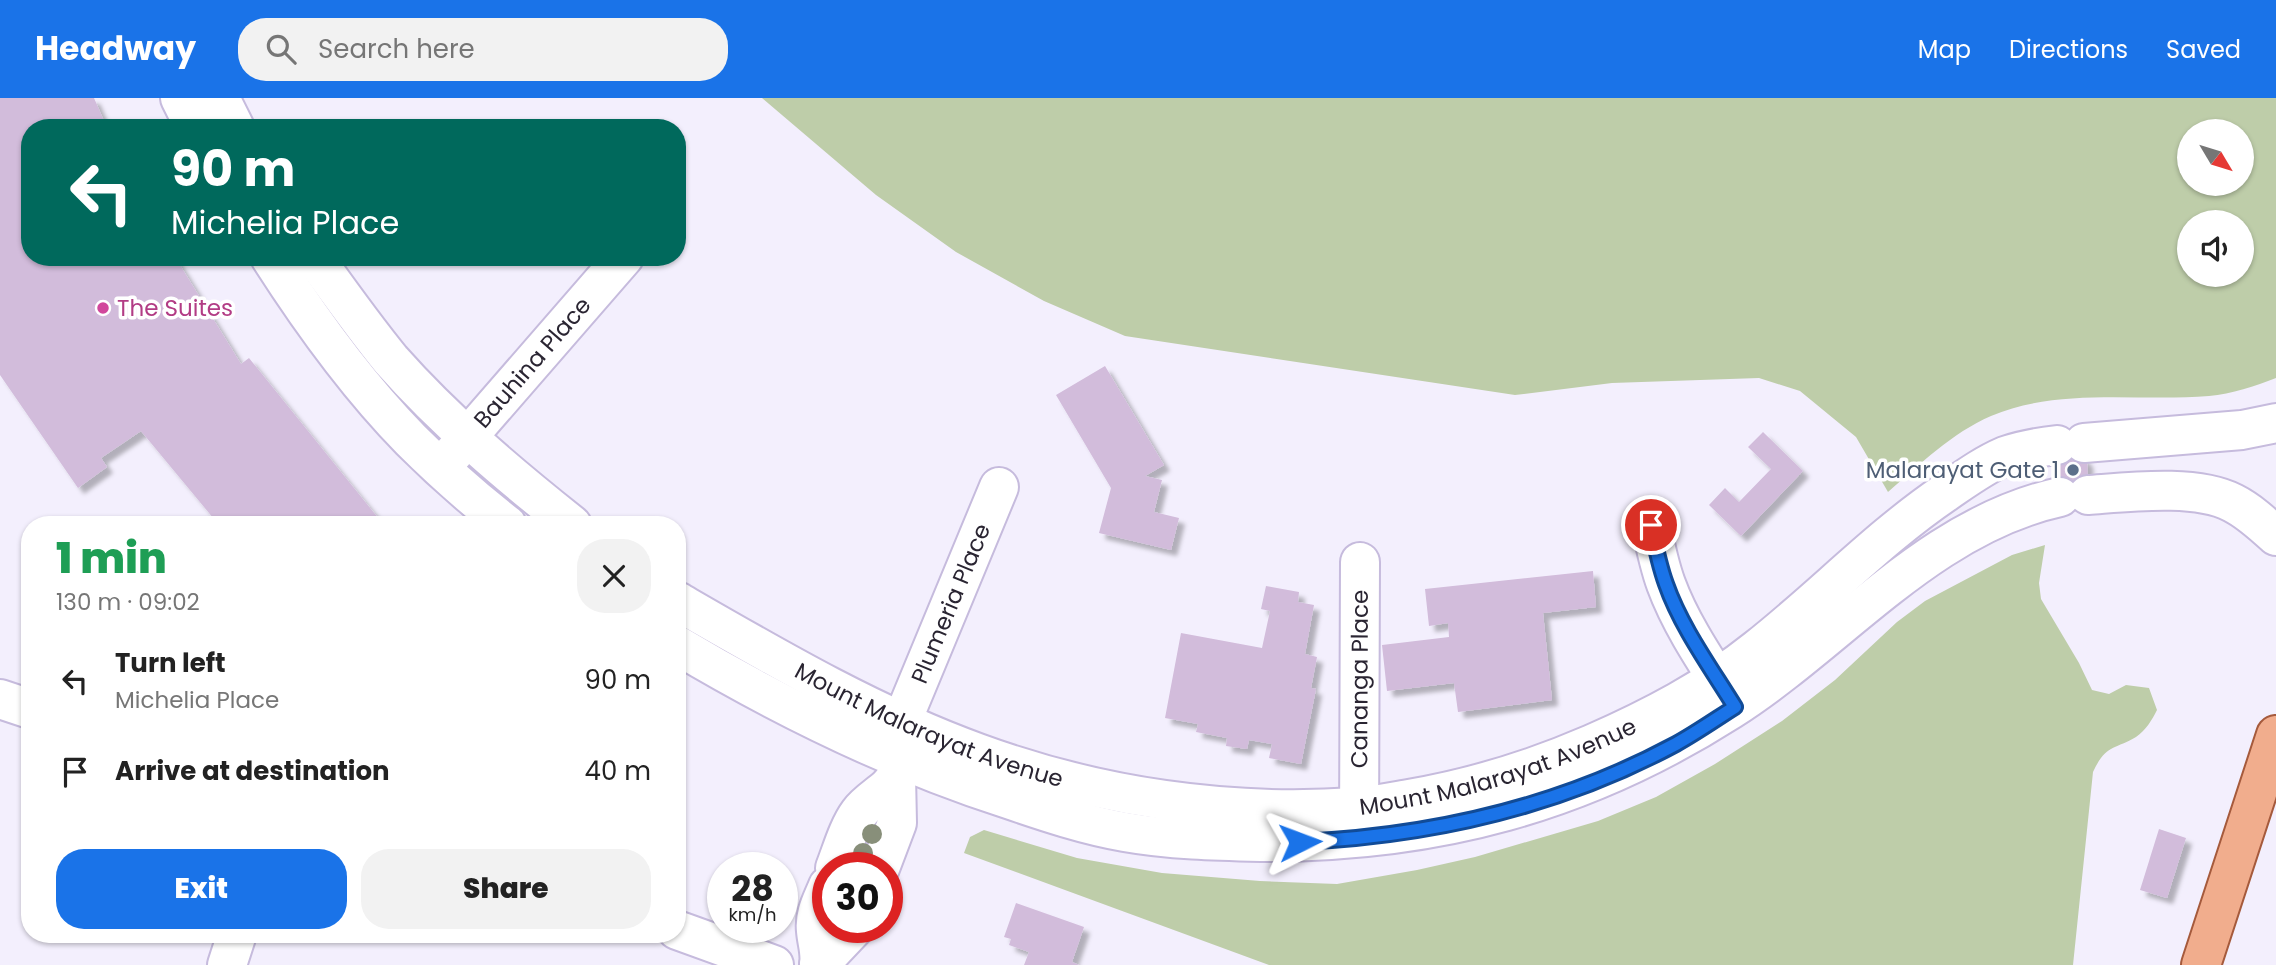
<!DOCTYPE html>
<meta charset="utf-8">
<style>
body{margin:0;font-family:Poppins,sans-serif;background:#f2f2f2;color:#222;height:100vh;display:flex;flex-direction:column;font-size:26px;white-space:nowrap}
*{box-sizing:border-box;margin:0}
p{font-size:23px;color:#767676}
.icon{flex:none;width:38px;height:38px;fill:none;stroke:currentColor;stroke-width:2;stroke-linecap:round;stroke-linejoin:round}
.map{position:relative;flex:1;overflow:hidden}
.side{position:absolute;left:21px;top:418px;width:665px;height:427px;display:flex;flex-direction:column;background:#fff;border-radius:28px;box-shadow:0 2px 5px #0004}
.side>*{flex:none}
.top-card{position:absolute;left:21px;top:21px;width:665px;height:147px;border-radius:28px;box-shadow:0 2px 5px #0004;background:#00695c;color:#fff;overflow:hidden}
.needle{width:46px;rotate:128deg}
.fabs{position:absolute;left:2177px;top:21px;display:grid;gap:14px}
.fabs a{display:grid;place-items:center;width:77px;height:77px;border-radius:50%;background:#fff;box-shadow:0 2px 5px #0004;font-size:35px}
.speed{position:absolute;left:707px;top:754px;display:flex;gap:14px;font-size:35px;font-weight:700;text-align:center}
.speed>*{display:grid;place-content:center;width:91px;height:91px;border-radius:50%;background:#fff;box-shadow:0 2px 5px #0004;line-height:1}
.speed small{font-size:18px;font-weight:400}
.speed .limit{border:10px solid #d22;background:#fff;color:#111}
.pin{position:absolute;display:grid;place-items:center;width:60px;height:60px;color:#fff;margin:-30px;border:4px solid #fff;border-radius:50%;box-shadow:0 2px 7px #0007}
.me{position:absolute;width:77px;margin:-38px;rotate:87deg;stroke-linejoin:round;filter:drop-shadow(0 0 5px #0008)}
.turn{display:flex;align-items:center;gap:24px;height:147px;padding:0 35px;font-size:32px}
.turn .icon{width:91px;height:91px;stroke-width:2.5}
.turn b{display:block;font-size:49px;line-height:60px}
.round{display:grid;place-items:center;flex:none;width:74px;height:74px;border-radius:28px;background:#f2f2f2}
.headline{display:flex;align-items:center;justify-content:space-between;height:119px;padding:0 35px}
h1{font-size:42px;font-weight:800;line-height:52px;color:#1e9e55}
.button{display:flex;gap:14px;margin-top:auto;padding:14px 35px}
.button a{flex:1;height:80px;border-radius:28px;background:#1a73e8;color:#fff;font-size:28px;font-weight:800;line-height:80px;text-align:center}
.button a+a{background:#f2f2f2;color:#222}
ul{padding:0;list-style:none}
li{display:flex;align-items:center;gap:21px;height:91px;padding:0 35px}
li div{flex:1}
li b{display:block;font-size:26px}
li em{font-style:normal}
header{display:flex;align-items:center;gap:42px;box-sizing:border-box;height:98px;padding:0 35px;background:#1a73e8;color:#fff}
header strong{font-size:33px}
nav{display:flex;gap:38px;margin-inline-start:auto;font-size:24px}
.search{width:490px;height:63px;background:#f2f2f2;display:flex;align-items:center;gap:18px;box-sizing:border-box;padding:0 24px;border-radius:28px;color:#767676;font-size:26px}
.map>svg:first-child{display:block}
.green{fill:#becda9;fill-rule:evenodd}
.building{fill:#d2bcdb;filter:url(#shadow)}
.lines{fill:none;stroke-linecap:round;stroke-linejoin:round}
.minor-casing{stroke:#c6bbdd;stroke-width:42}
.primary-casing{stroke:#a55a3c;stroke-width:42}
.minor{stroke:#fff;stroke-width:38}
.primary{stroke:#f1ad8d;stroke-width:38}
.tree{fill:#888f7a}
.route-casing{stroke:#114b97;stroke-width:18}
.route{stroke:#1a73e8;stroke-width:12}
.hotel-dot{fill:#d1479c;stroke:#fff;stroke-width:2.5}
.service-dot{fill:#5c6f8a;stroke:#fff;stroke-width:2.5}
.labels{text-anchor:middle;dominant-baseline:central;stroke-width:7;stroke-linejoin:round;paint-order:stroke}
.hotel-label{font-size:23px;fill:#b23c85;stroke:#fff;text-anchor:start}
.street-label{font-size:23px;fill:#2a2532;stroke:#fff}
.service-label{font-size:23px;fill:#4e5e75;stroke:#fff;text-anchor:end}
</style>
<header>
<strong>Headway</strong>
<div class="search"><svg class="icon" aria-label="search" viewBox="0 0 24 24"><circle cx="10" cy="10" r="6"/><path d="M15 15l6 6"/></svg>Search here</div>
<nav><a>Map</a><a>Directions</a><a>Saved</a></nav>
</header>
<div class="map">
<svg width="2276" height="867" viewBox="0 0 2276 867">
<defs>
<filter id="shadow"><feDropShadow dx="6" dy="6" stdDeviation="2" flood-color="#0004"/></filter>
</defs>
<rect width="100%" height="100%" fill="#f3effd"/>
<g class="green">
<path d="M 762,0 L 2276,0 L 2276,280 C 2255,288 2232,296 2209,298 C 2138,304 2059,289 1991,318 C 1952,335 1920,366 1888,394 L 1856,339 L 1800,293 L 1759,280 L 1612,285 L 1515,297 L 1125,238 L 1044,203 L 956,154 L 876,97 ZM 2189,33 L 2242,33 L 2242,86 L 2189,86 ZM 2189,124 L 2242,124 L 2242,177 L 2189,177 Z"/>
<path d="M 2045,447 L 2039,485 L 2041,501 L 2079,565 L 2092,592 L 2109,596 L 2126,587 L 2149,590 L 2157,612 C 2152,622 2146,632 2136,639 C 2114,652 2106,646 2093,674 L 2073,867 L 1269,867 L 964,755 L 970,739 L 984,732 L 1077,760 L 1162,775 L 1260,783 L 1337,786 L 1417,772 L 1475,759 L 1598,723 L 1656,699 L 1715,666 L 1782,623 L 1835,582 L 1897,524 L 1925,503 L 2012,457 Z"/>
</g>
<g class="building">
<polygon points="0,0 94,0 107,30 30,30 30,159 175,159 241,266 249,260 383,426 219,427 141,333 101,360 107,369 78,390 0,277"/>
<polygon points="1105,268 1164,367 1145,378 1162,382 1154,414 1179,420 1171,452 1099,435 1111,390 1056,297"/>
<polygon points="1763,334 1803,373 1741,438 1709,407 1725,390 1739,404 1771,371 1748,349"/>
<polygon points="2058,338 2087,363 2088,380 2063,408 2058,381"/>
<polygon points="1593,473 1596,509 1543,515 1552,602 1458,614 1454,585 1387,593 1382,547 1449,539 1448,525 1429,528 1425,491"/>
<polygon points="1266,488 1299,494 1298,504 1314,507 1305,556 1317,559 1311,590 1316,591 1301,666 1269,660 1272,646 1249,642 1247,651 1226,648 1227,640 1196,634 1198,626 1165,620 1181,535 1262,550 1270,513 1261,511"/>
<polygon points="2159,731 2186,740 2167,800 2140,792"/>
<polygon points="1016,805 1084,829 1072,864 1079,867 1024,867 1029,854 1009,847 1011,841 1004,839"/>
</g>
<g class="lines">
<g class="minor-casing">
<g id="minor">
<polyline points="180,0 195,30"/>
<polyline points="220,0 235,30"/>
<path d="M 270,159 C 309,220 360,290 411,342 C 441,372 474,401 507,427"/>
<path d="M 314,159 C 339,194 364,229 391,262 C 445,323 508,376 572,427"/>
<polyline points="2084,345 2242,332 2276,325"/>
<path id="s1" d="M 451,358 L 624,159"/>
<path d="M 2088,397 C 2130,394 2196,386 2233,405 C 2249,413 2263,426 2276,438"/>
<path d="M 1651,427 C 1655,447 1659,467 1666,486 C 1681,527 1708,566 1731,602"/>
<path id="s2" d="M 677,503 C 774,559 873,617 978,655 C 1098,699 1228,718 1356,709 C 1373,708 1391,704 1409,701 C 1473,690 1532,672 1592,646 C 1651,620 1707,591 1757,551 C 1822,500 1878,440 1946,394 C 1965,381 1984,367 2005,358 C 2022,352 2040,349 2057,347"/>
<path d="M 677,547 C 781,609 893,664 1008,701 C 1046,714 1085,727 1125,734 C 1170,742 1216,743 1261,744 C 1435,745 1584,705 1730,612 C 1840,542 1928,428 2060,399"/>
<polyline points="0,601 30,611"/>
<path id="s3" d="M 1359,735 L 1360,464"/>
<path id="s4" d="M 835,770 C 842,752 848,730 859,715 C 866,705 878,698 887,690 C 906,673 902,645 902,623 L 999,389"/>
<polyline points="880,770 897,725 896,678"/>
<polyline points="677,832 774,867"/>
<polyline points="227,867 237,836"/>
<path d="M 819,867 C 821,855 817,845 816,833 C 814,816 822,803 828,788"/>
<polyline points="819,867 854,830"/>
</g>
</g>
<g class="primary-casing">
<polyline id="primary" points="2201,867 2276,637"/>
</g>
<use href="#minor" class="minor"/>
<use href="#primary" class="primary"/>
</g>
<g class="tree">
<circle cx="872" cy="736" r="10"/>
<circle cx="863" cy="755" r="10"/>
</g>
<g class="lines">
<g class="route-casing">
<path id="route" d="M 1300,744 C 1432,738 1559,709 1676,646 C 1696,635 1716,621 1735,609 C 1711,570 1681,529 1666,486 C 1659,467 1655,447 1651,427"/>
</g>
<use href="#route" class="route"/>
</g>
<circle class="hotel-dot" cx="103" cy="210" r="7"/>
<circle class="service-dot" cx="2073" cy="372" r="7"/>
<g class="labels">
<g class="hotel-label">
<text x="117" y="210">The Suites</text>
</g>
<g class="street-label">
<text stroke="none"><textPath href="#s1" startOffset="124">Bauhina Place</textPath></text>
<text stroke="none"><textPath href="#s4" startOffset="296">Plumeria Place</textPath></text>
<text stroke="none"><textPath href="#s3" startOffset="154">Cananga Place</textPath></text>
<text stroke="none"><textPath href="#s2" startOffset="282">Mount Malarayat Avenue</textPath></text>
<text stroke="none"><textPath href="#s2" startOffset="870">Mount Malarayat Avenue</textPath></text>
</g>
<g class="service-label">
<text x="2059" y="372">Malarayat Gate 1</text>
</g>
</g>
</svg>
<div class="fabs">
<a><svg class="needle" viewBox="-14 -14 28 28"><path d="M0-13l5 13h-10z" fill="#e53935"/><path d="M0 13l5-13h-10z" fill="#767676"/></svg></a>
<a><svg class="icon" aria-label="sound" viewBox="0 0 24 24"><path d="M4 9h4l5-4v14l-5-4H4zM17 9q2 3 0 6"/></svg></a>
</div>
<div class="speed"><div>28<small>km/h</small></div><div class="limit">30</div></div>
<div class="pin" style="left:1651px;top:427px;background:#d93025"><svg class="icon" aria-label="arrive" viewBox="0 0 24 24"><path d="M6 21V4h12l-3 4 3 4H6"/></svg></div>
<svg class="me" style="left:1300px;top:744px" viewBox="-20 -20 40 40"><path d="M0-17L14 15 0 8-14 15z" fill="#1a73e8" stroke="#fff" stroke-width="4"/></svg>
<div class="top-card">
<div class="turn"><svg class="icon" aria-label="left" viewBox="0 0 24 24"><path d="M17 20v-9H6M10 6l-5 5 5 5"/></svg><div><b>90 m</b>Michelia Place</div></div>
</div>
<section class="side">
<div class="headline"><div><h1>1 min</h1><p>130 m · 09:02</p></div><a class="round"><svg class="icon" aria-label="close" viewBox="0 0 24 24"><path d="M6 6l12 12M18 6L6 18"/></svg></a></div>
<ul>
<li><svg class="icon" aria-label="left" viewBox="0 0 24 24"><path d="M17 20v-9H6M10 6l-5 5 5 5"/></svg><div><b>Turn left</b><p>Michelia Place</p></div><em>90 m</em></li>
<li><svg class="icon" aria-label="arrive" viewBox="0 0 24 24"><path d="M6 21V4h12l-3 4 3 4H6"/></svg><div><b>Arrive at destination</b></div><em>40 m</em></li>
</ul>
<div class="button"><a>Exit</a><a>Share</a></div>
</section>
</div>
